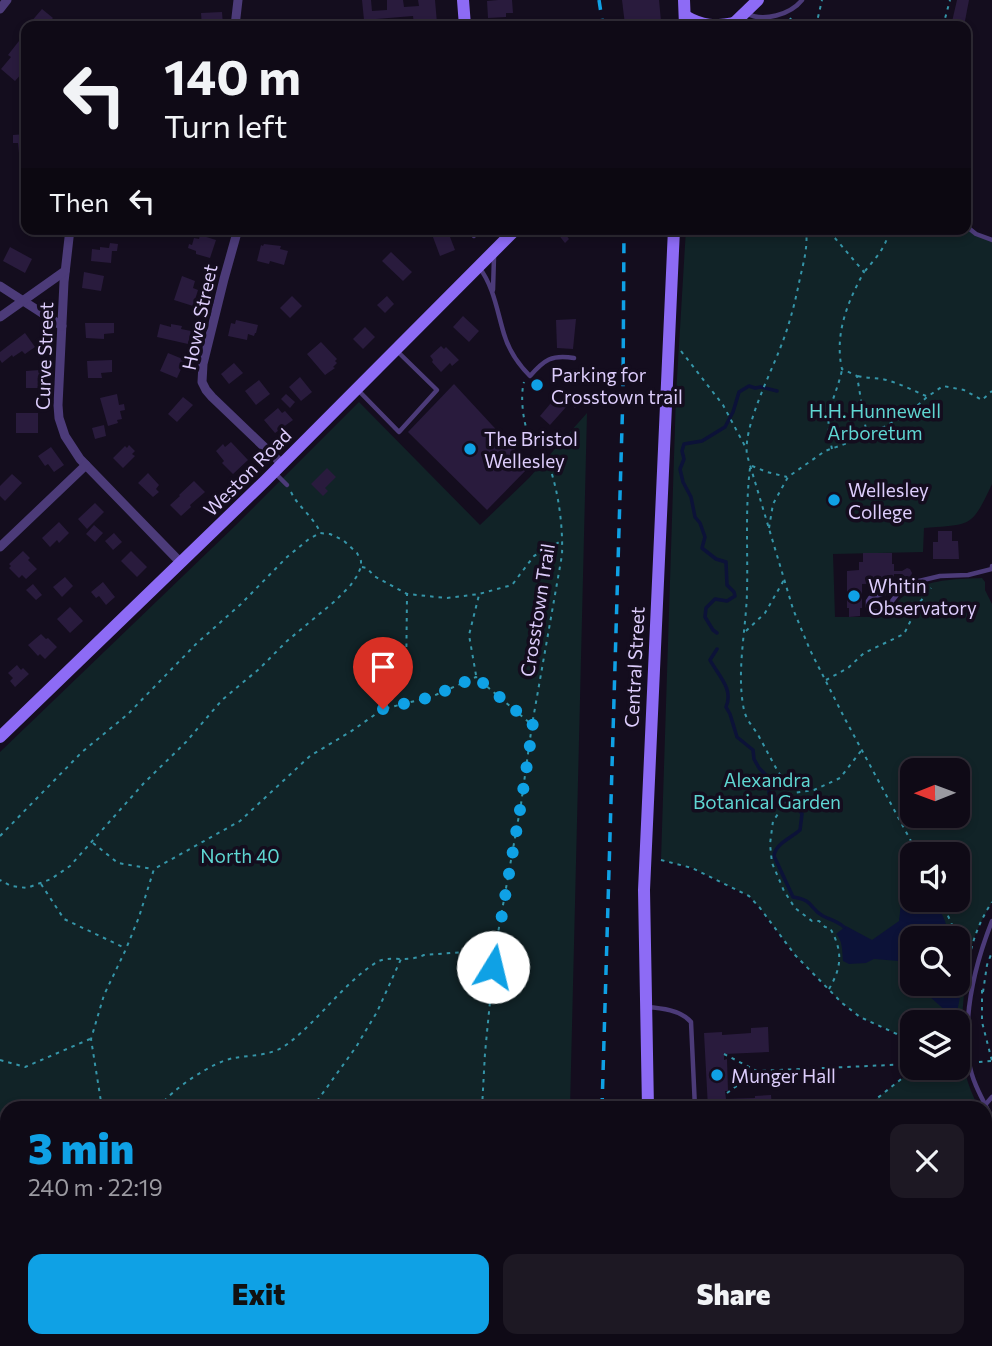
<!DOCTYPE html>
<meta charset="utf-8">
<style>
body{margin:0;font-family:Commissioner,sans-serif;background:#1d1823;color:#f1f3f6;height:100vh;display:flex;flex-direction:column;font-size:26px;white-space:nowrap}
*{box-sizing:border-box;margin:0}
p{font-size:23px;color:#9b9aa1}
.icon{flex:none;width:38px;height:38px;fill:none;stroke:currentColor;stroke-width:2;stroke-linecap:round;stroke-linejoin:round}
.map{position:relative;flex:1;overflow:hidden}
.panel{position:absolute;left:0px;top:1101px;width:992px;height:247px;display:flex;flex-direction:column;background:#0f0a16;border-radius:21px 21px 0 0;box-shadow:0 4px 10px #0003,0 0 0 2px #2f2b35}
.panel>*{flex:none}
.guide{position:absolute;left:21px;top:21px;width:950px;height:214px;border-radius:14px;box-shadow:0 4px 10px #0003,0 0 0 2px #2f2b35;background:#0f0a16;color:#f1f3f6;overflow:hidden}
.needle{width:46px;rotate:269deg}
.tools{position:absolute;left:900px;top:758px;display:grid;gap:14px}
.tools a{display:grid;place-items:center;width:70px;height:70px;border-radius:14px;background:#0f0a16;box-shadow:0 4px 10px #0003,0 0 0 2px #2f2b35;font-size:35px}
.pin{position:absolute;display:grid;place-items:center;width:60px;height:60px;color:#fff;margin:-72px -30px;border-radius:50% 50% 50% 0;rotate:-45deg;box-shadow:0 0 7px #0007}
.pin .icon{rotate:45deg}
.me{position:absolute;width:77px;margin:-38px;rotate:9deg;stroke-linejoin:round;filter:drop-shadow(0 0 5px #0008)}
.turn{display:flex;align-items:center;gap:24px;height:147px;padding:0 28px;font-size:32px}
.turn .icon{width:91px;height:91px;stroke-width:2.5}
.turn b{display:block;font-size:49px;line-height:60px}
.then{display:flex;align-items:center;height:66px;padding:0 28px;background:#0003;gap:14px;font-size:26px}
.round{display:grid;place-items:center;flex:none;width:74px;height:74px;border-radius:14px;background:#1d1823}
.head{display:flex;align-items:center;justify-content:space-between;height:119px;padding:0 28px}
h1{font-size:42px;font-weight:800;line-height:52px;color:#0fa1e5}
.button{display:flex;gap:14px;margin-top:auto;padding:14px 28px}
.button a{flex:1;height:80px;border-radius:14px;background:#0fa1e5;color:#111;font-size:28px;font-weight:800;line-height:80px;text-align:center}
.button a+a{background:#1d1823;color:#f1f3f6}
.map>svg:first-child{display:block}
.green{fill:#112327;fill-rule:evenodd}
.water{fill:#0c1238}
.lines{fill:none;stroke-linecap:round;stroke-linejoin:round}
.stream{stroke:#0c1238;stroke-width:3.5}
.building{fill:#291b3d}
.path{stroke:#3595a8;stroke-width:2;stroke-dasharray:3.5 5;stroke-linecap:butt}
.lane{stroke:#4c3b79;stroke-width:4.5}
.street{stroke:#4c3b79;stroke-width:9}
.secondary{stroke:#8d6bf5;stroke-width:12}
.rail{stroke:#0fa1e5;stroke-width:3.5;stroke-dasharray:10 9;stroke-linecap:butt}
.route{stroke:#0fa1e5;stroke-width:12;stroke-dasharray:0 21.6}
.poi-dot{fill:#0fa1e5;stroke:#140d1e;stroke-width:2.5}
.labels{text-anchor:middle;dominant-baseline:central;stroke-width:7;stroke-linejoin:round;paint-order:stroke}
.street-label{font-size:19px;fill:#ddcdfc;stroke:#140d1e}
.poi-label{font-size:19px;fill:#ddcdfc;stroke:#140d1e;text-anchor:start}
.park-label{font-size:19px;fill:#5fd6d2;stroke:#140d1e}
</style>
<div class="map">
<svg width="992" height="1346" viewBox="0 0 992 1346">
<rect width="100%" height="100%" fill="#140d1e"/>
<g class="green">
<path d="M 966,226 L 976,234 L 992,240 L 992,484 C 971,529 971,524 924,528 L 923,552 L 833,554 L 835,617 L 884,617 C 893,607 901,596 912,590 C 933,579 960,579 982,578 L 985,582 L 985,590 L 992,604 L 992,902 C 985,915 977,928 973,942 C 964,973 958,1041 965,1072 C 968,1084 973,1097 979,1108 L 865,1108 L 915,1068 L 957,1068 L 957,1022 L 912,1022 L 912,1041 L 860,1017 L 842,1003 L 795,955 L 760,908 L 749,896 L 692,868 L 661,860 L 676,395 L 686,229 L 748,229 L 748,232 L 806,231 L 807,234 L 823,234 L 823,229 L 966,229 ZM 912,770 L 957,770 L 957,816 L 912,816 ZM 912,854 L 957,854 L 957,900 L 912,900 ZM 912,938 L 957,938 L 957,984 L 912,984 Z"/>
<polygon points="359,402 480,525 529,478 587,413 570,1108 7,1108 7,1266 0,1259 0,752 236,525"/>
<polygon points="985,1120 992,1133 992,1335 980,1346 977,1346 974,1341 985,1340"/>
<polygon points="84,1341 567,1341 565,1346 90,1346"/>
</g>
<g class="water">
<path d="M 907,884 L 912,884 L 912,900 L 936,900 C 938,908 942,913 945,921 C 947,928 947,932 950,938 L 912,938 L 912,977 L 899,961 L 874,959 L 866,963 L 849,964 L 843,961 C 842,951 843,941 836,934 L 846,926 L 872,940 L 899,921 L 901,903 Z"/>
<path d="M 957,951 C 964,971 962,992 957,1011 L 948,1013 L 929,996 L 923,995 L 917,984 L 957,984 Z"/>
</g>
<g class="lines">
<g class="stream">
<polyline points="717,633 713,630 705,617 706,608 715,599 727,601 735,596 734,592 727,585 726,562 716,559 702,548 705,537 700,523 695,517 691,497 683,482 680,469 684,459 682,451 684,444 702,441 725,427 733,412 739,392 749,386 755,388 761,387 777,391"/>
<path d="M 717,649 L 710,660 C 718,675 734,689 726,707 L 730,714 L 737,737 L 753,750 L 754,759 L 759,768 L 765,774 L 769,783 L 769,793 L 774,799 L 785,800 L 795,802 L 802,814 L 800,830 C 791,838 775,844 774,856 L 793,897 C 814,900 809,908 823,916 C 831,920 837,921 844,927"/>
</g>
</g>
<g class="building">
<polygon points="362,0 371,0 372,11 387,10 387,0 403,0 404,7 419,6 418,0 435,0 437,23 414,25 413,16 364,20"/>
<polygon points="498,0 512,0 513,13 506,13 506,17 488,18 487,1"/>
<polygon points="622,0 659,0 661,21 625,25"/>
<polygon points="957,0 969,0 964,26 951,26"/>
<polygon points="42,9 53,18 45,26 33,26 30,23"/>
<polygon points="222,12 223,25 202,26 201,13"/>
<polygon points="285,20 285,26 268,26 268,22"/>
<polygon points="19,41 26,47 26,73 24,71 15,81 1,69 11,57 8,55"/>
<polygon points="26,134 26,153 19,153 18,143 13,143 13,135"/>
<polygon points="430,229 447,229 455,250 440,256"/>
<polygon points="554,229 577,229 571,235 569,233 566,235 569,239 565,243"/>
<polygon points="200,235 216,240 210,258 196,254 196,251 188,248 189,244 192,245 194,238 199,239"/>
<polygon points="110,243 118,244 117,251 112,251 111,263 91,261 92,249 100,250 100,247 109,248"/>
<polygon points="264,244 281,246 280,249 288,251 284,265 270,261 269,264 257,261 261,245 263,246"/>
<polygon points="10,247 32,259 25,273 3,261"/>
<polygon points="391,252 412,272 403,281 382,261"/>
<polygon points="84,272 104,276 101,291 82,288"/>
<polygon points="182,276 195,281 193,288 198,290 193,306 174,300"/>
<polygon points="292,296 302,306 290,318 280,308"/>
<polygon points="387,296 394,304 385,313 377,305"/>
<polygon points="463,316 479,331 469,342 453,327"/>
<polygon points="576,319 573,349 557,348 556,320"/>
<polygon points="236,320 258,325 256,333 255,333 254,336 248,334 247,340 228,336 231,323 235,324"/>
<polygon points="85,323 114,323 114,333 104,334 104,339 86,338"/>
<polygon points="160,324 171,327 171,324 182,326 181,329 191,331 188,344 157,337"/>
<polygon points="365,327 375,337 363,349 353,339"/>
<polygon points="25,333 35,347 25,354 22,351 13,357 12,355 2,363 0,360 0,352"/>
<polygon points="321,342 337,359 335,361 337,363 333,367 335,368 325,375 307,354"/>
<polygon points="441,346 444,349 446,347 459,360 452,366 450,363 441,372 432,362 433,360 430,356"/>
<polygon points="168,353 185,360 184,363 187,364 185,369 182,367 177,378 160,371"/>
<polygon points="112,360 112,372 101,373 102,378 88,378 87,361"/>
<polygon points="234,363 243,373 229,384 221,374"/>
<polygon points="40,370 40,388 26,388 26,371"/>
<polygon points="300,377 312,392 301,401 289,387"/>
<polygon points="259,380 270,394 256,405 245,391"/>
<polygon points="454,384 530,466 487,510 408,432"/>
<polygon points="569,391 581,402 575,408 564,398"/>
<polygon points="117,394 119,405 124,404 125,410 120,411 122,419 117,420 118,423 108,426 100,398"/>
<polygon points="286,394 295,402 290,408 281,399"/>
<polygon points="183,397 193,405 177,422 168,414"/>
<polygon points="556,397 567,406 550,425 540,416"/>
<polygon points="278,408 282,413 285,411 293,420 275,433 264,420"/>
<rect x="16" y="413" width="22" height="20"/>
<polygon points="104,425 106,436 95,439 92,428"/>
<polygon points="231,442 248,460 233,474 222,463 224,461 216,451 223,444 225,447"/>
<polygon points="129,445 135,451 132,454 135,456 123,468 113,458 125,446 127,448"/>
<polygon points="51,447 64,465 54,472 48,464 45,466 38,456"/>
<polygon points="327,468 336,477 325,488 328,491 323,496 311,484"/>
<polygon points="148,473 159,485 156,489 159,492 153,497 138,483"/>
<polygon points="12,474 22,483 5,501 0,496 0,486"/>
<polygon points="194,481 205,492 190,505 191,507 181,516 170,505 180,496 179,495"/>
<polygon points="95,503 104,512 87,529 78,519"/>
<polygon points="59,522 69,533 59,543 57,540 50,547 42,538"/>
<polygon points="94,525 103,533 95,542 86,534"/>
<polygon points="938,531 952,531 952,541 958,541 959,559 933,559 933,542 938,542"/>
<polygon points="114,533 122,542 113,550 105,541"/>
<polygon points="23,551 30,558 28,560 37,569 26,579 22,575 19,578 9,568 11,566 9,564"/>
<polygon points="131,551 147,567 137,577 121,561"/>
<polygon points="863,553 892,553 892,564 894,564 894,571 902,571 907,568 910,569 912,573 911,576 907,578 902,574 894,574 894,583 862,584 862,608 860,608 860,616 849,617 849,608 847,608 847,571 859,570 859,562 863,562"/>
<polygon points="65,577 73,586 62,597 53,587"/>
<polygon points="103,582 115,597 106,605 99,596 96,598 91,592"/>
<polygon points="33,584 42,595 36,600 26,590"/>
<polygon points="70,607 83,621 70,633 57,619"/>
<polygon points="41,634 46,639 48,638 57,647 45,659 40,654 38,656 28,645"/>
<polygon points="17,665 21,670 23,668 29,674 15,687 10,681 13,678 8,673"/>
<polygon points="768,1027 769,1052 724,1054 724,1060 727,1059 728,1091 725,1091 726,1099 755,1098 755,1096 771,1095 772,1108 708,1108 704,1033 722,1032 722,1035 751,1033 751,1028"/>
<polygon points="0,1320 7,1327 7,1339 4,1342 0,1338"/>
<polygon points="724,1340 748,1340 748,1346 725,1346"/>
</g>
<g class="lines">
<g class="path">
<polyline points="790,18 796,26"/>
<polyline points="816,26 822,0"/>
<polyline points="943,26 950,0"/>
<path d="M 806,229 C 808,246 804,261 800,278 C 795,303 789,327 779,351 C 769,377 743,428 747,455 L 793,609 L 810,650 L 845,719 L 918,854"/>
<path d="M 865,271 C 875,259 888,245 889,229"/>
<polyline points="681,351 723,405 746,448"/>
<path d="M 858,376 C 866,378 874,378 882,379 C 897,382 912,390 926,396"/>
<polyline points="867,436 908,414 927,397 943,386 964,390 982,400 992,391"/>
<path d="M 832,449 C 829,436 827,422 830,409 C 834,395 839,384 842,370"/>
<polyline points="752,466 767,472 787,477"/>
<path d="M 750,468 C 745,510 748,551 747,592 C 746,631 736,672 744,710 C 746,719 752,726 757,733 C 769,754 778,775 793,793"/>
<path d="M 291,492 C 298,507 313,516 320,532"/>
<path d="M 769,528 L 773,504 L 788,477 L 825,451 L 867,436 L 857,376 L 842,369 C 834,334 848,301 864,272 L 828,230 L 808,231"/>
<polyline points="362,567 367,568 374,576 407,594 447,598 479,594 512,585 534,556 563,540"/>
<polyline points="746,631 765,613 784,580"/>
<polyline points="476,675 469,635 479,595"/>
<polyline points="826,680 848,668 864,653 904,634 920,602 931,588"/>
<polyline points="385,707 406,683 407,595"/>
<polyline points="0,836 82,752 128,714 196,644 241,604 287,557 309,539 320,533 330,534 343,540 357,553 361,561 361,567 357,576 350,586 335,601 287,641 259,669 222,700 186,742 144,783 70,866 51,879 27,888 11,886 0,880"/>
<polyline points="93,843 118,863 153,869"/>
<polyline points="661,860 692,868 749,896 760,908 795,955 842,1003 860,1017 912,1041"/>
<polyline points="41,884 64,919 125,948"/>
<polyline points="941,900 969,963"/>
<path d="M 968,966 C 971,943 979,922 992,902"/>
<path d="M 829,989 C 842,967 843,951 830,928 L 825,927 L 819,921 L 812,921 L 795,908 L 784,891 L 772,863 L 770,844 L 773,821 L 793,793 L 814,790 L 840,778 L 861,751"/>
<polyline points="982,990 982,1022 992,1061"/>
<polyline points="983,992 987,965 992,952"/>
<polyline points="724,1054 757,1071 912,1064"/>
<polyline points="0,1060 25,1067 90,1039"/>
<polyline points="979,1062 991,1061"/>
<polyline points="727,1093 756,1072"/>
<polyline points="102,1108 91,1039 104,995 126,949 139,917 154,869 240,821 310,756 350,732 383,709 431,697 476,677 532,725"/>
<path d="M 159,1108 C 170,1090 214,1061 234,1058 C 251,1055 271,1056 286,1045 C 319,1021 342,984 377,962 C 388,955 408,963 424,955 L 493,950"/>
<polyline points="312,1108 356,1047 377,1012 401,959"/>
<path d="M 482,1108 L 485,1053 L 495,950 L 521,804 L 532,725 L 562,555 C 563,527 559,495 550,468 C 546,455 534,448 529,436 C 523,422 520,396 524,382"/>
<polyline points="865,1108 915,1068"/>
<polyline points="0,1254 7,1250"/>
<polyline points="306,1340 309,1346"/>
<polyline points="451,1346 452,1340"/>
</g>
<g class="lane">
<path d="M 746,13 C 763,23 791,14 802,0"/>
<polyline points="543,26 553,26"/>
<polyline points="966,226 976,234 992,240"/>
<polyline points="471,229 474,236"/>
<path d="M 479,267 C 494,287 497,311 504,334 C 509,351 518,364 530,376 C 544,360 552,354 574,358"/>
<polyline points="493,290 494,257"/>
<polyline points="357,389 399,432 437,390 397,351"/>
<polyline points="275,473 287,485"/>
<polyline points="903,587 885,610 875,612 868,607 868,601 870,598 919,581 940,576 968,575 992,569 992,566"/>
<path d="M 992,921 C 975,964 963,1015 969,1062 C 972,1082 983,1100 992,1118"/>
<path d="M 646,1007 C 661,1008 681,1010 691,1022 L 695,1108"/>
<polyline points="985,1105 992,1097"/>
<polyline points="798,1340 798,1346"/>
<polyline points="991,1346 992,1345"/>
</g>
<g class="street">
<polyline points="0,9 7,0"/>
<polyline points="235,26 238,0"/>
<polyline points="70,229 64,282 58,405 59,418 65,436 80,459 181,563"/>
<polyline points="238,229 224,279 203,364 202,382 206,390 212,397 282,464"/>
<polyline points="0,286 62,326"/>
<polyline points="0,317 65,271"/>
<polyline points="0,547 86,465"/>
<polyline points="0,1268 7,1275"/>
<polyline points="74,1340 80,1346"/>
</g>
<g class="secondary">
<polyline points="463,0 465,26"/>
<polyline points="684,0 685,26"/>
<path d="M 685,16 C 702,26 715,27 735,23"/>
<polyline points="731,26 758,0"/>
<polyline points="0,737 265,481 516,229"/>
<polyline points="648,1108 644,890 674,229"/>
<polyline points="659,1340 659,1346"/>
</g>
<g class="rail">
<polyline points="599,0 603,26"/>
<polyline points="602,1108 623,393 624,229"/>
<polyline points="600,1340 600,1346"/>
</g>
</g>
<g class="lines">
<polyline class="route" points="383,709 431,697 476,677 533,725 521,804 493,967"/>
</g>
<g class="poi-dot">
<circle cx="537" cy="385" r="7"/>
<circle cx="470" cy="449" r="7"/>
<circle cx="834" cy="500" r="7"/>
<circle cx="854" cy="596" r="7"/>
<circle cx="717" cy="1075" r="7"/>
</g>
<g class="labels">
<g class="street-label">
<text transform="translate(199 317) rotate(-78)">Howe Street</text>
<text transform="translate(44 356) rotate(-88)">Curve Street</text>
<text transform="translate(247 472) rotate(-45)">Weston Road</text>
<text transform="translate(537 610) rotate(-81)">Crosstown Trail</text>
<text transform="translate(634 667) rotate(-87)">Central Street</text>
</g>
<g class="poi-label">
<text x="551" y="374">Parking for<tspan x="551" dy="22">Crosstown trail</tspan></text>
<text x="484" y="438">The Bristol<tspan x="484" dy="22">Wellesley</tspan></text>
<text x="848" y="489">Wellesley<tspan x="848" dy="22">College</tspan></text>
<text x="868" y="585">Whitin<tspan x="868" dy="22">Observatory</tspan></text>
<text x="731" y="1075">Munger Hall</text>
</g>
<g class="park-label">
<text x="875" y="410">H.H. Hunnewell<tspan x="875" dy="22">Arboretum</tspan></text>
<text x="767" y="779">Alexandra<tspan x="767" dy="22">Botanical Garden</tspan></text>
<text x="240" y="855">North 40</text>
</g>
</g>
</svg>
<div class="tools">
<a><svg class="needle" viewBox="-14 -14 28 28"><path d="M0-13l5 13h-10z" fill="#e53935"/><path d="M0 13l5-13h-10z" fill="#9b9aa1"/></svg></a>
<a><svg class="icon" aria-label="sound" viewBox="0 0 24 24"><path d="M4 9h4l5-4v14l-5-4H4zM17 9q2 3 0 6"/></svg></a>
<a><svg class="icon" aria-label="search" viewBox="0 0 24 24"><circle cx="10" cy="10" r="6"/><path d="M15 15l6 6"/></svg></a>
<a><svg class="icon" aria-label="layers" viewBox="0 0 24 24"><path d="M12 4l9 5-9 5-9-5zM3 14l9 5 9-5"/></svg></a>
</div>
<div class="pin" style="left:383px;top:709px;background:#d93025"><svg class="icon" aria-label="arrive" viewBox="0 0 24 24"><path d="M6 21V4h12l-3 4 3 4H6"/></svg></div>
<svg class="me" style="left:493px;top:967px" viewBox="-20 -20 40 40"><circle r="19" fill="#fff"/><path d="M0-13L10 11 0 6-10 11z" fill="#0fa1e5"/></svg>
<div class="guide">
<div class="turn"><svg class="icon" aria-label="left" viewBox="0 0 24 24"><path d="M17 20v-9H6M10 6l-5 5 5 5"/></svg><div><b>140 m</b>Turn left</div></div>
<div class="then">Then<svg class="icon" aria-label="left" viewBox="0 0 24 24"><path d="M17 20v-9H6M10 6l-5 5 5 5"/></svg></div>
</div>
<section class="panel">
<div class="head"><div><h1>3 min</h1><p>240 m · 22:19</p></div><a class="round"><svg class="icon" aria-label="close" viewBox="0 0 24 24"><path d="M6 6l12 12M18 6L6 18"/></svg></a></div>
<div class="button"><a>Exit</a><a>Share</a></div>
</section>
</div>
